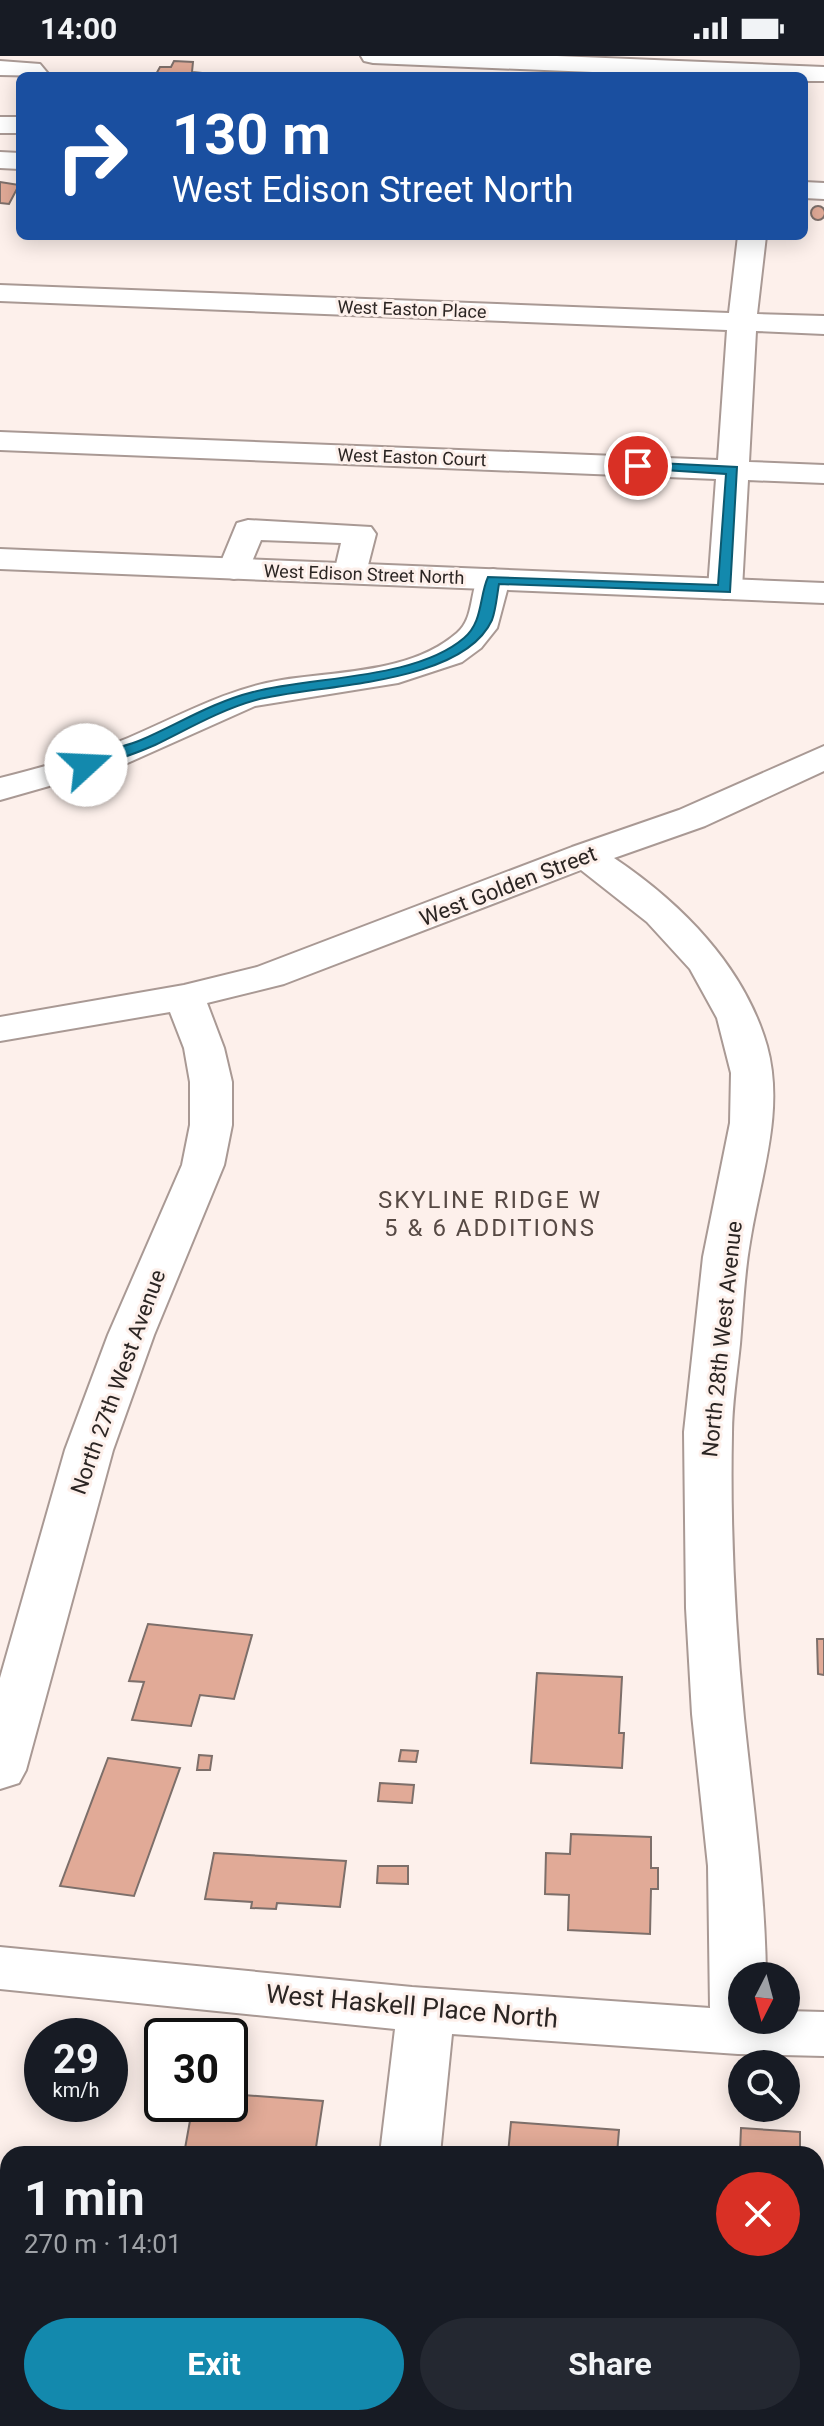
<!DOCTYPE html>
<meta charset="utf-8">
<style>
body{margin:0;font-family:Roboto,sans-serif;background:#242831;color:#f1f3f6;height:100vh;display:flex;flex-direction:column;font-size:30px;white-space:nowrap}
*{box-sizing:border-box;margin:0}
p{font-size:26px;color:#9ea1a6}
.icon{flex:none;width:44px;height:44px;fill:none;stroke:currentColor;stroke-width:2;stroke-linecap:round;stroke-linejoin:round}
.map{position:relative;flex:1;overflow:hidden}
.details{position:absolute;left:0px;top:2090px;width:824px;height:280px;display:flex;flex-direction:column;background:#171b24;border-radius:24px 24px 0 0;box-shadow:0 4px 20px #0003}
.details>*{flex:none}
.hud{position:absolute;left:16px;top:16px;width:792px;height:168px;border-radius:12px;box-shadow:0 4px 20px #0003;background:#1a4fa0;color:#fff;overflow:hidden}
.needle{width:52px;rotate:186deg}
.buttons{position:absolute;left:728px;top:1906px;display:grid;gap:16px}
.buttons a{display:grid;place-items:center;width:72px;height:72px;border-radius:50%;background:#171b24;box-shadow:0 4px 20px #0003;font-size:40px}
.speed{position:absolute;left:24px;top:1962px;display:flex;gap:16px;font-size:40px;font-weight:700;text-align:center}
.speed>*{display:grid;place-content:center;width:104px;height:104px;border-radius:50%;background:#171b24;box-shadow:0 4px 20px #0003;line-height:1}
.speed small{font-size:20px;font-weight:400}
.speed .limit{border:4px solid #111;border-radius:12px;background:#fff;color:#111}
.pin{position:absolute;display:grid;place-items:center;width:68px;height:68px;color:#fff;margin:-34px;border:4px solid #fff;border-radius:50%;box-shadow:0 2px 8px #0007}
.me{position:absolute;width:88px;margin:-44px;rotate:70deg;stroke-linejoin:round;filter:drop-shadow(0 0 6px #0008)}
.turn{display:flex;align-items:center;gap:28px;height:168px;padding:0 24px;font-size:36px}
.turn .icon{width:104px;height:104px;stroke-width:2.5}
.turn b{display:block;font-size:56px;line-height:68px}
.round{display:grid;place-items:center;flex:none;width:84px;height:84px;border-radius:42px;background:#242831}
.headline{display:flex;align-items:center;justify-content:space-between;height:136px;padding:0 24px}
h1{font-size:48px;font-weight:700;line-height:60px}
.primary-button{display:flex;gap:16px;margin-top:auto;padding:16px 24px}
.primary-button a{flex:1;height:92px;border-radius:48px;background:#1389ad;color:#fff;font-size:32px;font-weight:700;line-height:92px;text-align:center}
.primary-button a+a{background:#242831;color:#f1f3f6}
.status{display:flex;justify-content:space-between;align-items:center;height:56px;padding:0 40px;background:#171b24;direction:ltr}
.status svg{height:22px;fill:currentColor}
.map>svg:first-child{display:block}
.green{fill:#edc4b6}
.building{fill:#e1aa97;stroke:#7d6f6a;stroke-width:2}
.lines{fill:none;stroke-linecap:round;stroke-linejoin:round}
.minor-casing{stroke:#a99994;stroke-width:4}
.major-casing{stroke:#a99994;stroke-width:4}
.minor{fill:#fff;fill-rule:evenodd}
.major{fill:#fff;fill-rule:evenodd}
.route{fill:#1389ad;stroke:#0c5970;stroke-width:2}
.labels{text-anchor:middle;dominant-baseline:central;stroke-width:6;stroke-linejoin:round;paint-order:stroke}
.far-street-label{font-size:18px;fill:#2b2523;stroke:#fdf0eb}
.street-label{font-size:22px;fill:#2b2523;stroke:#fdf0eb}
.neighbourhood-label{font-size:24px;letter-spacing:2px;fill:#574a45;stroke:#fdf0eb}
.near-street-label{font-size:26px;fill:#2b2523;stroke:#fdf0eb}
</style>
<div class="status"><b>14:00</b><svg viewBox="0 0 49 12"><path d="M0 12V9h3v3zM5 12V6h3v6zM10 12V3h3v9zM15 12V0h3v12zM26 1h20v11H26zM47 4h2v5h-2z"/></svg></div>
<div class="map">
<svg width="824" height="2370" viewBox="0 0 824 2370">
<rect width="100%" height="100%" fill="#fdf0eb"/>
<polygon class="green" points="0,2227 8,2228 8,2362 249,2362 247,2370 0,2370"/>
<g class="building">
<polygon points="174,5 193,6 192,16 203,17 201,20 155,20 160,11 171,11"/>
<polygon points="0,126 19,129 9,148 0,147"/>
<circle cx="818" cy="157" r="7"/>
<polygon points="148,1568 252,1579 234,1643 200,1639 191,1670 132,1664 144,1626 129,1625"/>
<polygon points="817,1583 824,1583 824,1619 818,1618"/>
<polygon points="537,1617 622,1621 619,1677 624,1677 622,1712 531,1707"/>
<polygon points="401,1694 418,1695 416,1706 399,1705"/>
<polygon points="199,1699 212,1700 210,1714 197,1714"/>
<polygon points="108,1702 180,1712 134,1840 60,1830"/>
<polygon points="380,1727 414,1729 412,1747 378,1745"/>
<polygon points="571,1778 651,1781 651,1812 658,1812 658,1833 651,1833 650,1878 568,1874 569,1839 545,1838 546,1797 570,1798"/>
<polygon points="214,1797 346,1805 340,1851 277,1847 276,1853 251,1852 252,1846 205,1843"/>
<polygon points="378,1810 408,1810 408,1828 377,1827"/>
<polygon points="230,2038 323,2045 315,2098 184,2098 193,2048 230,2048"/>
<polygon points="511,2066 619,2074 617,2098 508,2098"/>
<polygon points="741,2072 800,2076 800,2098 671,2098 672,2091 740,2096"/>
</g>
<g class="lines">
<g class="minor-casing">
<g id="minor">
<polygon points="361,0 557,0 824,11 824,25 804,25 804,20 689,20 373,7 364,5"/>
<polygon points="0,5 40,8 50,20 0,19"/>
<rect x="0" y="61" width="20" height="16"/>
<polygon points="0,96 20,97 20,113 0,112"/>
<polygon points="804,126 824,127 824,143 804,142"/>
<polygon points="738,180 766,180 757,258 824,260 824,278 756,275 749,406 824,409 824,427 748,424 742,533 737,540 725,543 713,540 708,533 716,423 0,394 0,376 718,404 727,274 0,245 0,229 729,257"/>
<polygon points="248,464 371,471 376,478 366,517 362,524 350,527 338,524 334,517 341,487 261,484 246,520 234,523 222,520 218,513 237,467"/>
<path d="M 493,513 L 505,516 L 510,523 L 497,572 L 481,592 L 462,606 L 398,627 L 255,650 L 123,709 L 0,744 L 0,722 C 44,711 87,699 128,682 C 180,660 226,633 282,624 C 339,615 411,617 457,577 C 475,562 469,534 481,516 Z"/>
<path d="M 824,690 L 824,715 L 705,770 L 614,802 C 681,847 744,910 767,990 C 785,1055 760,1122 750,1186 C 744,1220 743,1254 740,1288 C 737,1318 732,1348 732,1378 C 730,1473 735,1568 744,1662 C 753,1748 765,1833 766,1920 L 742,1920 L 742,1964 L 786,1964 L 786,1955 L 824,1956 L 824,2000 L 738,1998 L 452,1978 L 440,2098 L 380,2098 L 395,1973 L 0,1933 L 0,1891 L 412,1931 L 710,1952 L 708,1810 L 692,1658 L 686,1552 L 684,1376 L 703,1201 L 730,1067 L 731,1017 L 717,962 L 690,913 L 647,866 L 581,814 L 284,928 L 207,947 L 224,992 L 232,1026 L 232,1069 L 224,1109 L 154,1279 L 113,1394 L 26,1714 L 19,1727 L 0,1733 L 0,1622 L 65,1394 L 108,1279 L 182,1109 L 190,1069 L 190,1026 L 184,992 L 170,956 L 0,985 L 0,961 L 184,929 L 257,911 L 572,791 L 679,754 Z"/>
</g>
</g>
<g class="major-casing">
<polygon id="major" points="0,493 824,527 824,547 0,513"/>
</g>
<use href="#minor" class="minor"/>
<use href="#major" class="major"/>
</g>
<path class="route" d="M 638,406 L 737,411 L 730,536 L 499,528 C 497,539 496,553 492,564 C 462,630 316,628 256,644 C 220,654 188,673 155,689 C 135,698 113,705 92,712 L 86,714 L 79,709 C 94,696 122,692 141,684 C 178,668 213,646 253,636 C 313,620 415,624 464,582 C 483,566 479,541 488,521 L 718,529 L 726,418 L 633,412 L 633,407 Z"/>
<g class="labels">
<g class="far-street-label">
<text transform="translate(412 253) rotate(2)">West Easton Place</text>
<text transform="translate(412 401) rotate(2)">West Easton Court</text>
<text transform="translate(364 518) rotate(2)">West Edison Street North</text>
</g>
<g class="street-label">
<text transform="translate(508 830) rotate(-21)">West Golden Street</text>
<text transform="translate(722 1283) rotate(-84)">North 28th West Avenue</text>
<text transform="translate(118 1326) rotate(-70)">North 27th West Avenue</text>
</g>
<g class="neighbourhood-label">
<text x="490" y="1144">SKYLINE RIDGE W<tspan x="490" dy="28">5 &amp; 6 ADDITIONS</tspan></text>
</g>
<g class="near-street-label">
<text transform="translate(412 1950) rotate(5)">West Haskell Place North</text>
</g>
</g>
</svg>
<div class="buttons">
<a><svg class="needle" viewBox="-14 -14 28 28"><path d="M0-13l5 13h-10z" fill="#e53935"/><path d="M0 13l5-13h-10z" fill="#9ea1a6"/></svg></a>
<a><svg class="icon" aria-label="search" viewBox="0 0 24 24"><circle cx="10" cy="10" r="6"/><path d="M15 15l6 6"/></svg></a>
</div>
<div class="speed"><div>29<small>km/h</small></div><div class="limit">30</div></div>
<div class="pin" style="left:638px;top:410px;background:#d93025"><svg class="icon" aria-label="arrive" viewBox="0 0 24 24"><path d="M6 21V4h12l-3 4 3 4H6"/></svg></div>
<svg class="me" style="left:86px;top:709px" viewBox="-20 -20 40 40"><circle r="19" fill="#fff"/><path d="M0-13L10 11 0 6-10 11z" fill="#1389ad"/></svg>
<div class="hud">
<div class="turn"><svg class="icon" aria-label="right" viewBox="0 0 24 24"><path d="M7 20v-9h11M14 6l5 5-5 5"/></svg><div><b>130 m</b>West Edison Street North</div></div>
</div>
<section class="details">
<div class="headline"><div><h1>1 min</h1><p>270 m · 14:01</p></div><a class="round" style="background:#d93025;color:#fff"><svg class="icon" aria-label="close" viewBox="0 0 24 24"><path d="M6 6l12 12M18 6L6 18"/></svg></a></div>
<div class="primary-button"><a>Exit</a><a>Share</a></div>
</section>
</div>
